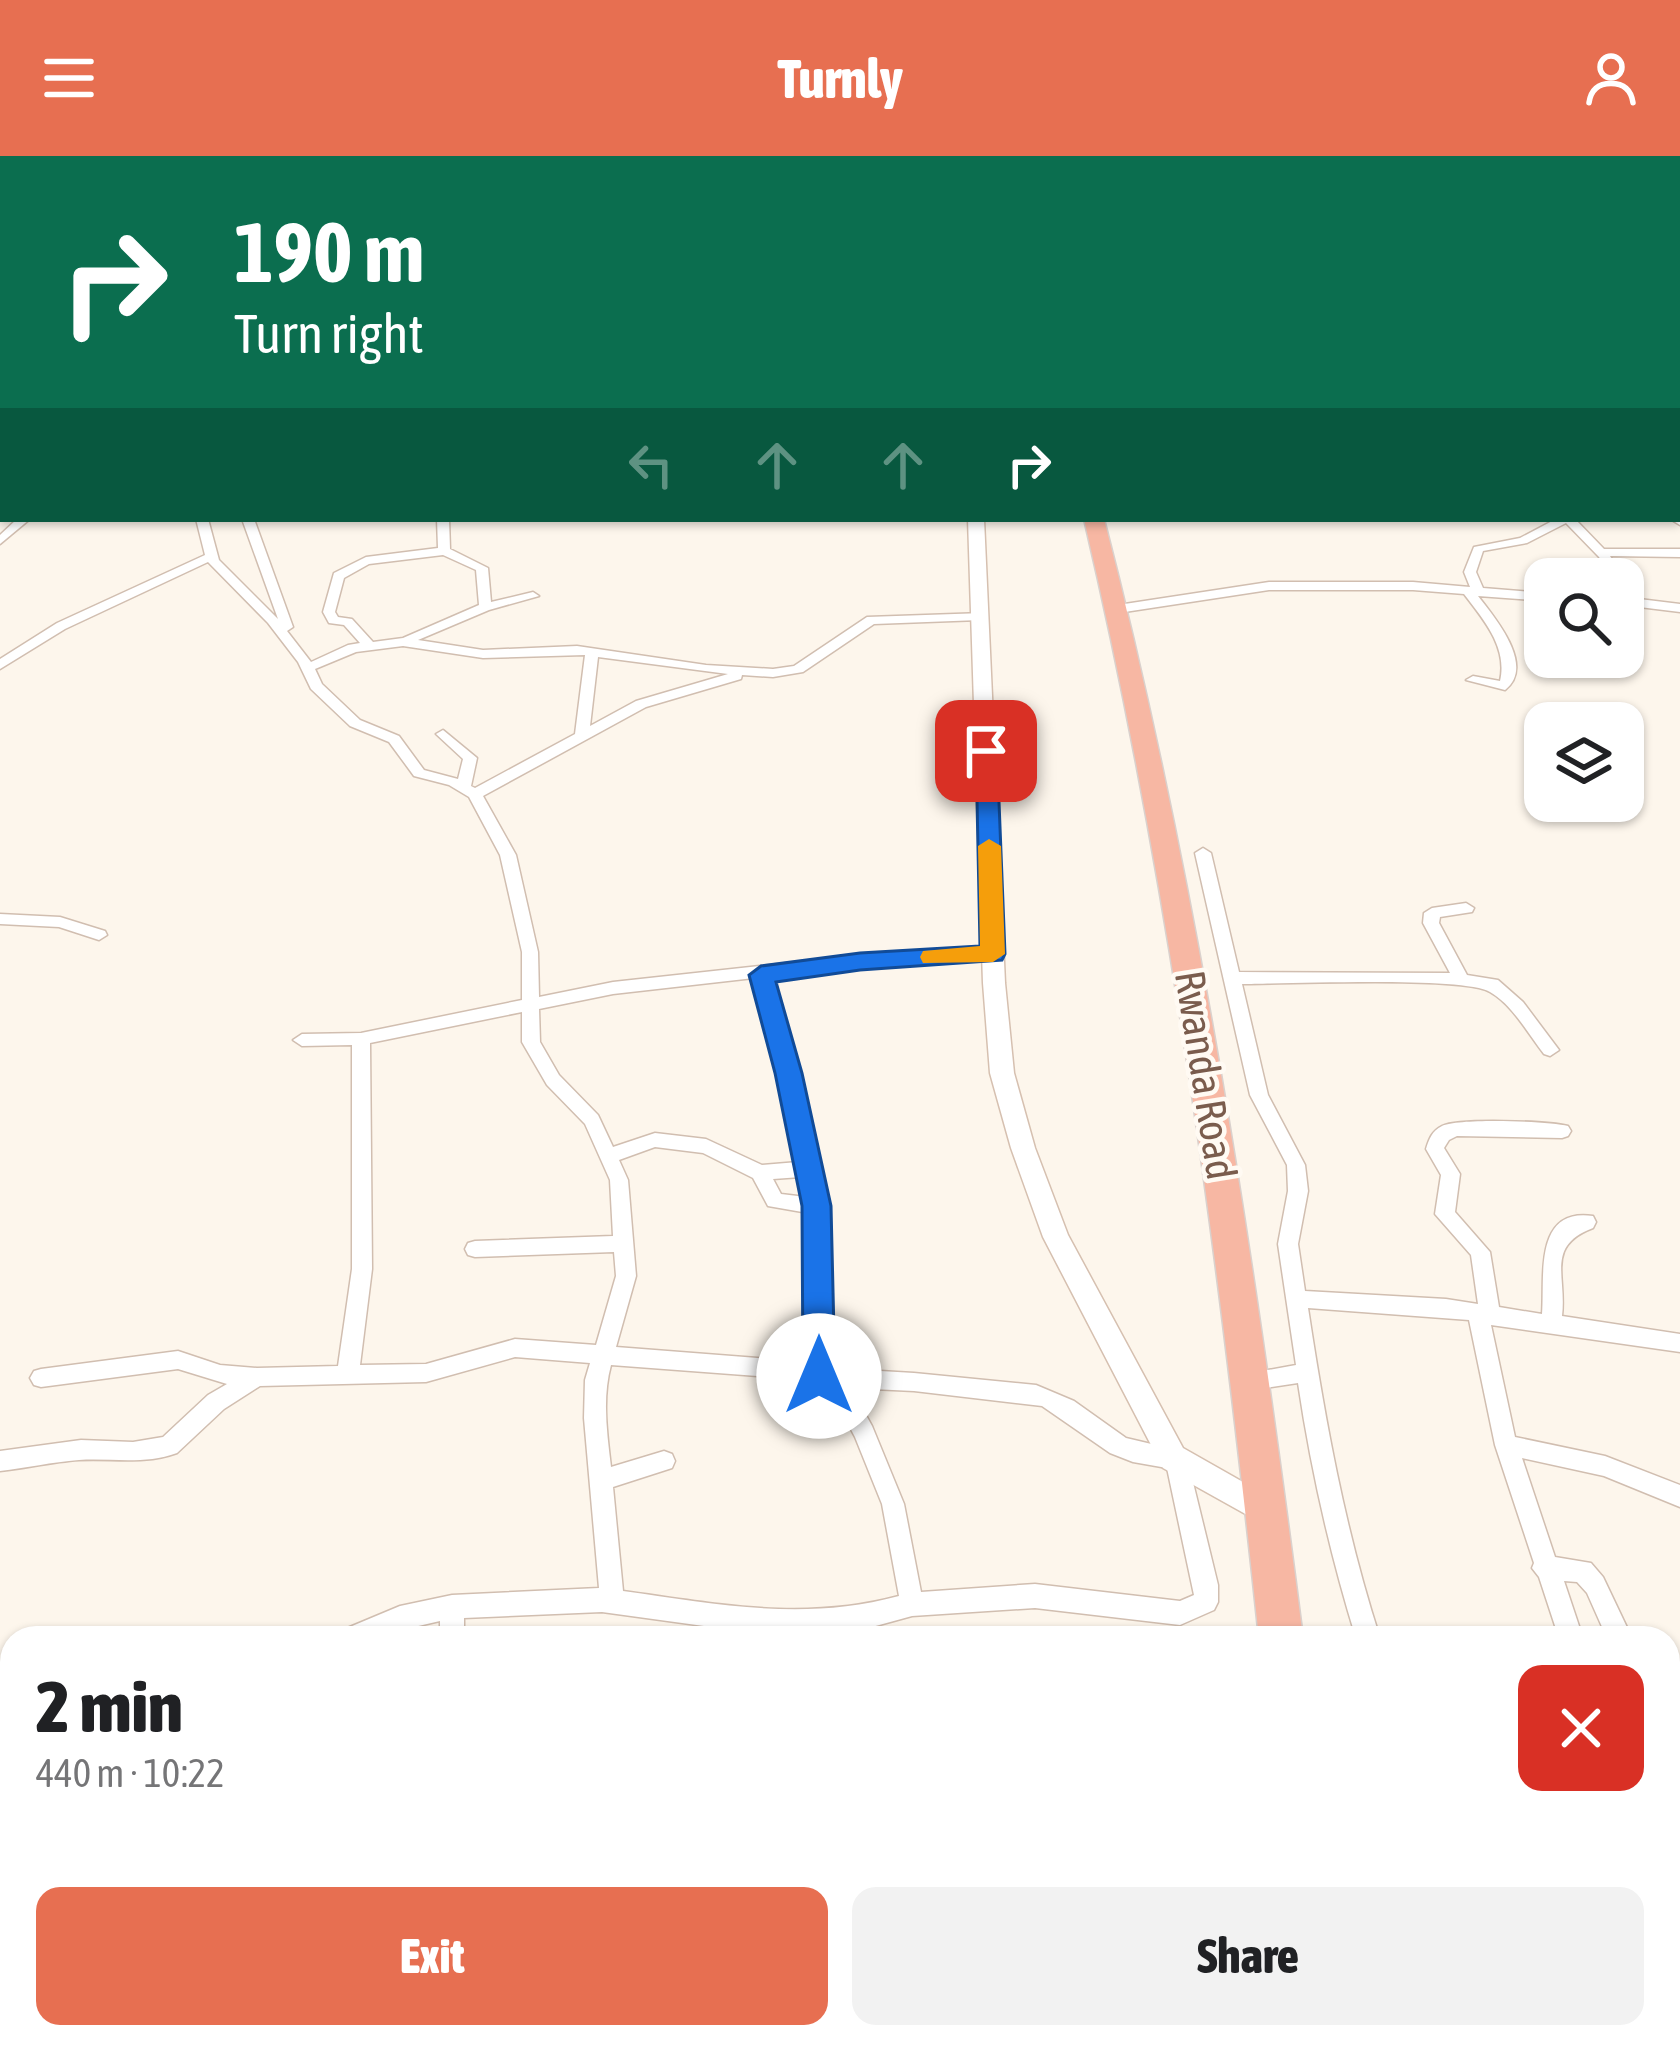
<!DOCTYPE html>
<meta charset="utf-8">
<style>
body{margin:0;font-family:"Asap Condensed",sans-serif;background:#f2f2f2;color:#202124;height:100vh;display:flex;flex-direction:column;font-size:45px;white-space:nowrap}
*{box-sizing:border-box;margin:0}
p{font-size:39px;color:#757577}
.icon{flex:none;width:66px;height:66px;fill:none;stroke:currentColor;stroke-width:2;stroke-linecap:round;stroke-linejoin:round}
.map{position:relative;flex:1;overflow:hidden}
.side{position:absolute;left:0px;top:1470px;width:1680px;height:423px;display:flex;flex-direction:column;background:#fff;border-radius:36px 36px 0 0;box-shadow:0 3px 9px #0004}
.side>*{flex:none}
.top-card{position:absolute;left:0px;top:0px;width:1680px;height:366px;box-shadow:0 3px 9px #0004;background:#0b6e4f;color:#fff;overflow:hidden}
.tools{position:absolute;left:1524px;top:402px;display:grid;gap:24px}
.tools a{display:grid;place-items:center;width:120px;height:120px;border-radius:24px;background:#fff;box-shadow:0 3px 9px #0004;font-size:60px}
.pin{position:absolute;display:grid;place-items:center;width:102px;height:102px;color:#fff;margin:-51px;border-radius:24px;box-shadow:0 6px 18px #0006}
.me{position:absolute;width:132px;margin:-66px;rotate:0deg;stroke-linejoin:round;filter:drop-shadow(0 0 9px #0008)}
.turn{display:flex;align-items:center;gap:42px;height:252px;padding:0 36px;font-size:54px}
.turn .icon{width:156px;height:156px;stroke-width:2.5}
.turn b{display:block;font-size:84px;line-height:102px}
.lanes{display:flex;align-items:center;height:114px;padding:0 36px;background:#0003;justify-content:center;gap:60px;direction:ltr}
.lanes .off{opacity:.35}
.round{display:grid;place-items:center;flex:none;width:126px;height:126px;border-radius:24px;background:#f2f2f2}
.headline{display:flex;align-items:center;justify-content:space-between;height:204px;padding:0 36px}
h1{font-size:72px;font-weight:800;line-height:90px}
.action{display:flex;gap:24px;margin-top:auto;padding:24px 36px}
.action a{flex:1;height:138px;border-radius:24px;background:#e76f51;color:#fff;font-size:48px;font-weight:800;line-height:138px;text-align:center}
.action a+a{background:#f2f2f2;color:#202124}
header{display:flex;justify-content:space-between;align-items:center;height:156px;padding:0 36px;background:#e76f51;color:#fff;font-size:54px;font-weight:800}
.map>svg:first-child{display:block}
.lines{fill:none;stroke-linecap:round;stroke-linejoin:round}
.street-casing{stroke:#d1beb0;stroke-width:3}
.secondary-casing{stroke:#d6c0b0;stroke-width:3}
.highway-casing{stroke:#dad1cd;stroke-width:3}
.street{fill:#fff;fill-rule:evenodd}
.secondary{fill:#fff;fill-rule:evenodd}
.highway{fill:#f7b7a3;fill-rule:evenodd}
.route{fill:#1a73e8;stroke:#114b97;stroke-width:3}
.slow{fill:#f59e0b}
.labels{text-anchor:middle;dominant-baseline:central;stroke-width:9;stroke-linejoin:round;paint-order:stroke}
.street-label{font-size:42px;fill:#7a5c4d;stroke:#fffaf3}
</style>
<header><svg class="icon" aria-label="menu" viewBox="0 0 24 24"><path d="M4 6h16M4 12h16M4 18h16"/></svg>Turnly<svg class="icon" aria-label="person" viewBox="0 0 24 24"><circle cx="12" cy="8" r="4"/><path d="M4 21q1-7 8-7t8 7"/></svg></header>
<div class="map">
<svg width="1680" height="1891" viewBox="0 0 1680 1891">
<rect width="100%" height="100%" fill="#fdf6ec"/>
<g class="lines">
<g class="street-casing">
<g id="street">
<polygon points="0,0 7,0 7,3 3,3 3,11 0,10"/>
<polygon points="603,0 611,0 600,3"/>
<polygon points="1680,0 1680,3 1660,3"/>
<rect x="1677" y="92" width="3" height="4"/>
<polygon points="1680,121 1680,128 1677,129 1677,122"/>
<polygon points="3,141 3,147 0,148 0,142"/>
<polygon points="0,163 3,164 3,174 0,173"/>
<rect x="1677" y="179" width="3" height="6"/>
<rect x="1677" y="257" width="3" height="6"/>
<polygon points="0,262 3,263 3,269 0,268"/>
<polygon points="1677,360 1680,361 1680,369 1670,363 1677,363"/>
<polygon points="17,363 30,363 0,388 0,379"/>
<path d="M 196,363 L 208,363 L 219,404 L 278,463 L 242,363 L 254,363 L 293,471 L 287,475 L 311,506 L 348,489 L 360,487 L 344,469 L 329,467 L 323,456 L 334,417 L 366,401 L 438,392 L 437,363 L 449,363 L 450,393 L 488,412 L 491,446 L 533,436 L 539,440 L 489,454 L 418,484 L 483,494 L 577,490 L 706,509 L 773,513 L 794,510 L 867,461 L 984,457 L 984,463 L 980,464 L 874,468 L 803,516 L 773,521 L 742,519 L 741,523 L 646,551 L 483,640 L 516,699 L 538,796 L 539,841 L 613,826 L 860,799 L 999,794 L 1001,798 L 999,802 L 993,804 L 860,811 L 770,821 L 798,917 L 827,1050 L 831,1110 L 830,1212 L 914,1217 L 1036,1229 L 1074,1245 L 1126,1282 L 1181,1295 L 1188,1306 L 1218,1429 L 1218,1446 L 1214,1454 L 1180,1469 L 1035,1452 L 912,1460 L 861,1474 L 769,1479 L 602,1456 L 464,1462 L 464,1482 L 440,1482 L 440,1465 L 401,1474 L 382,1482 L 342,1482 L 345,1473 L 400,1450 L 452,1439 L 599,1432 L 584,1262 L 585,1224 L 590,1207 L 515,1201 L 426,1226 L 260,1230 L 224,1253 L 177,1297 C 144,1309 112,1302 79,1304 C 52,1306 26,1312 0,1315 L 0,1295 L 81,1284 L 133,1286 L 163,1281 L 208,1239 L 227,1228 L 178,1213 L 41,1231 L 34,1229 L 30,1222 L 34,1215 L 41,1213 L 178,1195 L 220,1209 L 257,1212 L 338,1210 L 352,1113 L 352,889 L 302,890 L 293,884 L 302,878 L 361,877 L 522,844 L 522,796 L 500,699 L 469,641 L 449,629 L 414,620 L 389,586 L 350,570 L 311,533 L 298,506 L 268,467 L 208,406 L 65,473 L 0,513 L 0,503 L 57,467 L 205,399 ZM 443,399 L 476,414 L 479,449 L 403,482 L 373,486 L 352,463 L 338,461 L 335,456 L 344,422 L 369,408 ZM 403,490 L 483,502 L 585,499 L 575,578 L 475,632 L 471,630 L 477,602 L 443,574 L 436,578 L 463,603 L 458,623 L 424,614 L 399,580 L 360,564 L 322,528 L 315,513 L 356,496 ZM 598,501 L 728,518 L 636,545 L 590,570 ZM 754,822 L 780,917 L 798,1006 L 762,1009 L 706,983 L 655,977 L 613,991 L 598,959 L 559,919 L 540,886 L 539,853 L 613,838 ZM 522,856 L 522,886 L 547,929 L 585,968 L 610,1024 L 613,1080 L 475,1085 L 468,1087 L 465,1093 L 468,1099 L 475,1101 L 614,1096 L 616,1120 L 596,1189 L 515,1183 L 426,1208 L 360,1209 L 372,1113 L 370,887 ZM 655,991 L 703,997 L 753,1022 L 768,1050 L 808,1057 L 811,1110 L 809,1206 L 616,1191 L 636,1120 L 628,1024 L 619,1004 ZM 801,1021 L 806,1041 L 781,1038 L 773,1023 ZM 611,1209 L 809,1224 L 828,1230 L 855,1281 L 882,1348 L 899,1440 C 802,1466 719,1448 623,1435 L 613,1331 L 672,1312 L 675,1305 L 672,1298 L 664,1295 L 611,1311 C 607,1277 602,1242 611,1209 ZM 851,1232 L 914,1235 L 1042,1250 L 1110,1297 L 1133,1306 L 1167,1312 L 1194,1439 L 1180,1445 L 1035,1428 L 921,1436 L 904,1348 L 872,1270 Z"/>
<path d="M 1556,363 L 1575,363 L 1604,393 L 1680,393 L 1680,401 L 1610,400 L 1625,423 L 1623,426 L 1623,423 L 1613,423 L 1599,401 L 1566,367 L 1527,387 L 1483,395 L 1476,416 L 1483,432 L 1545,437 L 1545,445 L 1478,440 C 1495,462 1536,510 1505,534 L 1466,524 L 1473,520 L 1500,525 C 1508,491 1483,463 1464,438 L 1413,434 L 1269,434 L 1118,457 L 1112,453 L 1118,449 L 1269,426 L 1413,426 L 1470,431 L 1464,416 L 1474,391 L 1520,382 Z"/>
<polygon points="1623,441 1680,448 1680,456 1623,449"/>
<path d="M 1203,692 L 1211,697 L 1239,816 L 1450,817 L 1423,767 L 1424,757 L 1432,752 L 1466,747 L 1474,752 L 1472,756 L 1440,761 L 1439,767 L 1467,819 L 1498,824 L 1523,846 L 1559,894 L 1550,900 L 1544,898 C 1528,878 1513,849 1490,836 C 1464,820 1284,828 1242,828 L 1268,939 L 1305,1009 L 1308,1035 L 1298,1088 L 1305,1135 L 1446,1143 L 1478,1148 L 1471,1099 L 1435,1058 L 1441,1019 L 1426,993 C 1429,983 1432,975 1442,970 C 1459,962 1548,965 1568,970 L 1571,975 L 1568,980 L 1562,982 L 1457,980 L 1449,984 L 1444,992 L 1460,1018 L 1455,1056 L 1490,1096 L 1499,1151 L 1542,1158 C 1545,1122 1533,1051 1593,1060 L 1596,1066 L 1593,1072 C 1545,1090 1567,1120 1562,1160 L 1680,1178 L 1680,1196 L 1491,1169 L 1515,1281 L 1605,1300 L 1680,1329 L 1680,1351 L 1604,1320 L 1522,1302 L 1555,1401 L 1591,1407 L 1603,1421 L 1632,1482 L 1607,1482 L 1587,1437 L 1577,1426 L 1564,1425 L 1583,1482 L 1559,1482 L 1539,1421 L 1532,1412 L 1534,1407 L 1495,1289 L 1469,1164 L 1308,1152 C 1325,1264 1345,1374 1380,1482 L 1356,1482 C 1330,1398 1311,1314 1298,1227 L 1253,1234 L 1246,1232 L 1242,1225 L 1246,1218 L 1296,1209 L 1278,1088 L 1288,1035 L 1287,1009 L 1250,939 L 1195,697 Z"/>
<polygon points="0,758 60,761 105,775 107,779 99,784 59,771 0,768"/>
<rect x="1668" y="1514" width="12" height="24"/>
<polygon points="12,1651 12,1679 0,1684 0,1656"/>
<polygon points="1668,1684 1680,1691 1680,1724 1668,1718"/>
<polygon points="172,1881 276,1881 272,1891 172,1891"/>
<polygon points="457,1881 489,1881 485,1891 453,1891"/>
<polygon points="704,1881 736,1881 732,1891 700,1891"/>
</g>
</g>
<g class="secondary-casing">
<g id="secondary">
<rect x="952" y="0" width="10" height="3"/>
<polygon points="968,363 984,363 1005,827 1014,917 1035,992 1068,1079 1183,1292 1278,1346 1282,1356 1278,1366 1267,1370 1163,1312 1043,1081 1011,992 990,917 983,827"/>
<polygon points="1680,1592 1680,1626 1668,1631 1668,1597"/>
<polygon points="1408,1881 1446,1881 1448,1891 1410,1891"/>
</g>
</g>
<g class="highway-casing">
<g id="highway">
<polygon points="983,0 997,0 998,3 984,3"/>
<path d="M 1084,363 L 1104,363 C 1199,731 1255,1105 1303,1482 L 1259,1482 C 1219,1105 1171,732 1084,363 Z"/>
<polygon points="1301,1881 1353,1881 1354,1891 1302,1891"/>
</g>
</g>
<use href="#street" class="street"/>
<use href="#secondary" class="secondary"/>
<use href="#highway" class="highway"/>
</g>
<polygon class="route" points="986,588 997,595 1005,798 1002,804 860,814 776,826 802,917 831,1050 835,1220 831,1230 819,1234 808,1230 803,1220 802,1050 775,917 749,819 761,810 860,797 980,790 976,595"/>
<polygon class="slow" points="989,683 1001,690 1005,798 993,806 923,807 920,801 923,795 980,790 978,690"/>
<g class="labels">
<g class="street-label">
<text transform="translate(1206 919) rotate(81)">Rwanda Road</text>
</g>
</g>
</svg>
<div class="tools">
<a><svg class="icon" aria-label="search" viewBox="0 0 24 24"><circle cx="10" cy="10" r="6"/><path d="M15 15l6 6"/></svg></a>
<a><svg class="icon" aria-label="layers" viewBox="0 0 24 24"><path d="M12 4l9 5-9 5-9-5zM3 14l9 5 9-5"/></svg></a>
</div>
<div class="pin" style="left:986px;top:595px;background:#d93025"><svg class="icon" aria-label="arrive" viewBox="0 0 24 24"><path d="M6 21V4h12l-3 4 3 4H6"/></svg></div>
<svg class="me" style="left:819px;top:1220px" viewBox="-20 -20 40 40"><circle r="19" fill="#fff"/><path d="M0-13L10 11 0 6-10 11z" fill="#1a73e8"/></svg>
<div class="top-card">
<div class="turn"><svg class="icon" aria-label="right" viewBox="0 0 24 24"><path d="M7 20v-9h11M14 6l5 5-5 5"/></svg><div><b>190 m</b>Turn right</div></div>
<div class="lanes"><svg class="icon off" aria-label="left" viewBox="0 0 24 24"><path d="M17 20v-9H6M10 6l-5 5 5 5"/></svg><svg class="icon off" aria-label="ahead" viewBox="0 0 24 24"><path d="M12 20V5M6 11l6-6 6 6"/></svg><svg class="icon off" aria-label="ahead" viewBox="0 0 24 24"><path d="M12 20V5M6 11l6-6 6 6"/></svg><svg class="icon" aria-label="right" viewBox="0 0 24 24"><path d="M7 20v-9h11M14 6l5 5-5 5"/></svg></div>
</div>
<section class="side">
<div class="headline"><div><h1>2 min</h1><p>440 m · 10:22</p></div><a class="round" style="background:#d93025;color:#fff"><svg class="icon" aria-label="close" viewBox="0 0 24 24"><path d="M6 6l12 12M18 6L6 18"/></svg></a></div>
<div class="action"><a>Exit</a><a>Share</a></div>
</section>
</div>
